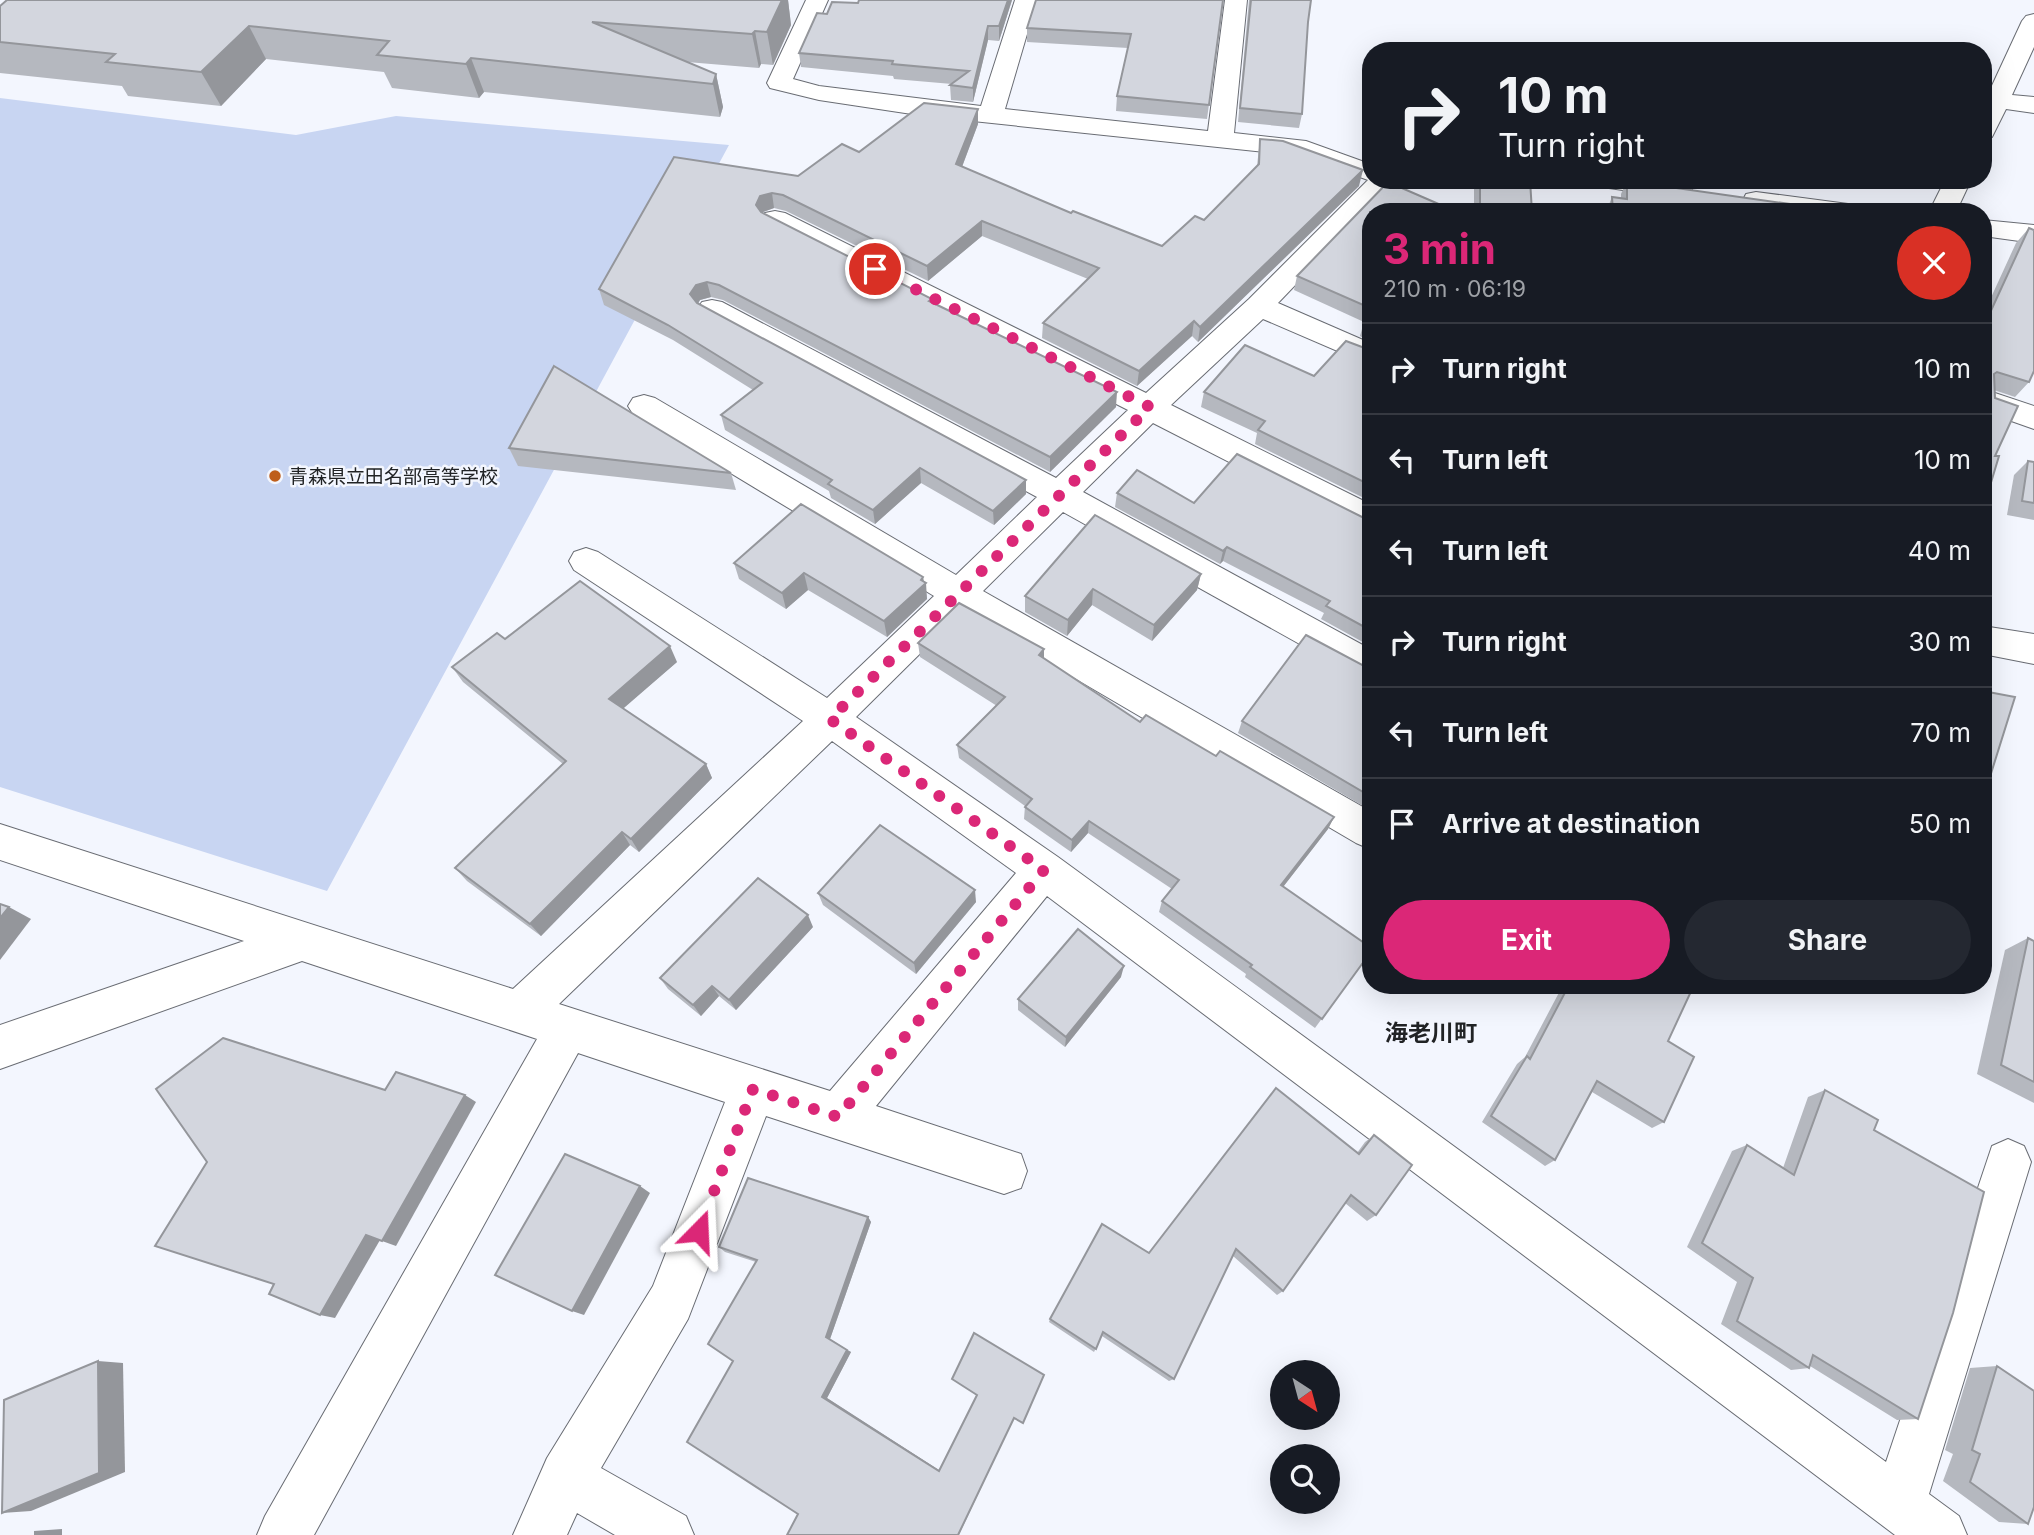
<!DOCTYPE html>
<meta charset="utf-8">
<style>
body{margin:0;font-family:Inter,"Noto Sans JP",sans-serif;background:#242831;color:#f1f3f6;height:100vh;display:flex;flex-direction:column;font-size:26px;white-space:nowrap}
*{box-sizing:border-box;margin:0}
p{font-size:23px;color:#9ea1a6}
.icon{flex:none;width:38px;height:38px;fill:none;stroke:currentColor;stroke-width:2;stroke-linecap:round;stroke-linejoin:round}
.map{position:relative;flex:1;overflow:hidden}
.details{position:absolute;left:1362px;top:203px;width:630px;height:791px;display:flex;flex-direction:column;background:#171b24;border-radius:28px;box-shadow:0 7px 28px #0002}
.details>*{flex:none}
.hud{position:absolute;left:1362px;top:42px;width:630px;height:147px;border-radius:28px;box-shadow:0 7px 28px #0002;background:#171b24;color:#f1f3f6;overflow:hidden}
.needle{width:46px;rotate:144deg}
.buttons{position:absolute;left:1270px;top:1360px;display:grid;gap:14px}
.buttons a{display:grid;place-items:center;width:70px;height:70px;border-radius:50%;background:#171b24;box-shadow:0 7px 28px #0002;font-size:35px}
.pin{position:absolute;display:grid;place-items:center;width:60px;height:60px;color:#fff;margin:-30px;border:4px solid #fff;border-radius:50%;box-shadow:0 2px 7px #0007}
.me{position:absolute;width:77px;margin:-38px;rotate:21deg;stroke-linejoin:round;filter:drop-shadow(0 0 5px #0008)}
.turn{display:flex;align-items:center;gap:24px;height:147px;padding:0 21px;font-size:32px}
.turn .icon{width:91px;height:91px;stroke-width:2.5}
.turn b{display:block;font-size:49px;line-height:60px}
.round{display:grid;place-items:center;flex:none;width:74px;height:74px;border-radius:37px;background:#242831}
.head{display:flex;align-items:center;justify-content:space-between;height:119px;padding:0 21px}
h1{font-size:42px;font-weight:700;line-height:52px;color:#db2777}
.action{display:flex;gap:14px;margin-top:auto;padding:14px 21px}
.action a{flex:1;height:80px;border-radius:42px;background:#db2777;color:#fff;font-size:28px;font-weight:700;line-height:80px;text-align:center}
.action a+a{background:#242831;color:#f1f3f6}
ul{padding:0;list-style:none}
li{display:flex;align-items:center;gap:21px;height:91px;padding:0 21px;border-top:2px solid #363941}
li div{flex:1}
li b{display:block;font-size:26px}
li em{font-style:normal}
.map>svg:first-child{display:block}
.green{fill:#c8d5f2}
.lines{fill:none;stroke-linecap:round;stroke-linejoin:round}
.minor-casing{stroke:#696c73;stroke-width:2}
.minor{fill:#fff;fill-rule:evenodd}
.wall{fill:#b5b8bf}
.shaded-wall{fill:#94969b}
.building{fill:#d3d6de;stroke:#94969b;stroke-width:2}
.route{stroke:#db2777;stroke-width:12;stroke-dasharray:0 21.6}
.poi-dot{fill:#be5e1c;stroke:#f3f6fe;stroke-width:2.5}
.labels{text-anchor:middle;dominant-baseline:central;stroke-width:5;stroke-linejoin:round;paint-order:stroke}
.poi-label{font-size:19px;fill:#212325;stroke:#f3f6fe;text-anchor:start}
.quarter-label{font-size:23px;font-weight:bold;fill:#212325;stroke:#f3f6fe}
</style>
<div class="map">
<svg width="2034" height="1535" viewBox="0 0 2034 1535">
<rect width="100%" height="100%" fill="#f3f6fe"/>
<polygon class="green" points="0,98 296,135 396,116 729,145 327,891 0,787"/>
<g class="lines">
<g class="minor-casing">
<g id="minor">
<path d="M 806,0 L 828,0 L 793,79 L 819,86 L 981,106 L 1015,0 L 1037,0 L 1005,109 L 1208,131 L 1225,0 L 1247,0 L 1234,133 L 1306,141 L 1370,164 L 1370,180 L 1396,180 L 1278,303 L 1370,343 L 1370,365 L 1263,319 L 1171,405 L 1370,504 L 1370,531 L 1358,528 L 1153,423 L 1083,492 L 1370,649 L 1370,681 L 1357,676 L 1063,512 L 983,591 L 1370,811 L 1370,849 L 1356,843 L 962,612 L 856,717 L 1058,857 L 1886,1462 L 1992,1146 L 2008,1139 L 2024,1146 L 2031,1162 L 1929,1494 L 1959,1516 L 1967,1535 L 1895,1535 L 1047,896 L 876,1106 L 1021,1154 L 1027,1171 L 1021,1188 L 1004,1194 L 766,1116 L 688,1319 L 601,1468 L 686,1516 L 694,1535 L 615,1535 L 577,1513 L 567,1535 L 513,1535 L 547,1458 L 653,1286 L 725,1102 L 578,1053 L 314,1535 L 257,1535 L 265,1516 L 537,1039 L 302,961 L 0,1069 L 0,1025 L 244,941 L 0,860 L 0,824 L 513,989 L 803,721 L 574,570 L 569,561 L 574,552 L 586,548 L 598,552 L 827,698 L 934,596 L 633,414 L 628,406 L 633,398 L 644,395 L 655,398 L 956,575 L 1037,497 L 702,316 L 697,309 L 702,302 L 712,300 L 722,302 L 1056,478 L 1128,410 L 765,225 L 761,219 L 765,213 L 775,211 L 785,213 L 1146,393 L 1249,299 L 1368,180 L 1302,156 L 925,116 L 819,100 L 770,88 L 767,83 ZM 832,741 L 1016,873 L 830,1091 L 559,1004 Z"/>
<polygon points="2034,14 2034,47 2012,95 2034,97 2034,113 2006,109 1992,137 1983,140 1983,105 2022,21 2026,16"/>
<polygon points="1596,180 1667,180 1688,184 1692,190 1688,196 1679,198 1609,188 1600,186"/>
<polygon points="1945,180 1971,180 1956,212 1929,212"/>
<polygon points="1756,192 1848,204 1858,206 1861,212 1784,212 1746,206 1743,200 1746,194"/>
<polygon points="1983,220 2034,225 2034,243 1983,236"/>
<polygon points="1983,389 2034,406 2034,429 1983,411"/>
<polygon points="1983,626 2034,634 2034,664 1983,654"/>
</g>
</g>
<use href="#minor" class="minor"/>
</g>
<g class="wall">
<polygon points="7,0 788,0 791,25 773,65 761,64 759,68 687,62 716,74 723,107 720,117 484,92 479,98 392,88 384,72 266,59 221,106 128,96 122,86 0,73 0,6"/>
<polygon points="1012,0 999,41 988,40 973,102 951,100 950,85 952,84 894,79 893,76 801,67 799,53 827,14 858,3"/>
<polygon points="1223,0 1207,119 1116,111 1117,96 1128,48 1027,42 1027,28"/>
<polygon points="1249,0 1311,0 1308,22 1302,114 1299,128 1238,122"/>
<polygon points="978,124 962,167 1071,213 1162,246 1204,220 1257,166 1260,139 1359,186 1198,342 1192,336 1137,386 1042,338 1043,323 1088,279 982,236 928,281 786,211 774,208 763,212 762,213 932,299 932,303 1116,407 1050,472 723,300 711,297 700,300 698,304 1026,480 1026,494 994,525 921,483 875,524 831,498 829,491 725,430 721,415 753,390 673,340 604,305 599,289 798,176 859,152"/>
<polygon points="1474,180 1530,180 1532,212 1474,212"/>
<polygon points="1627,181 1838,211 1852,212 1606,212 1612,197 1621,198 1621,194"/>
<polygon points="1370,212 1370,342 1360,336 1364,322 1294,290 1297,276"/>
<polygon points="2029,228 2029,382 2015,397 1994,390 1995,456 1983,509 1983,315 2016,243"/>
<polygon points="1370,350 1370,501 1255,444 1257,433 1201,407 1204,392 1314,376"/>
<polygon points="509,448 731,473 736,490 518,466"/>
<polygon points="2028,461 2034,462 2034,520 2007,515 2014,475"/>
<polygon points="1117,493 1194,503 1370,518 1370,646 1321,619 1324,613 1223,561 1220,564 1115,507"/>
<polygon points="734,563 923,577 927,599 887,637 808,590 786,609 739,579"/>
<polygon points="1201,574 1197,590 1152,641 1092,605 1067,636 1025,612 1025,596"/>
<polygon points="505,639 677,662 623,708 706,764 712,778 639,852 630,845 541,936 467,881 455,868 563,764 463,682 452,667"/>
<polygon points="918,643 1044,658 1140,722 1216,756 1334,817 1328,829 1283,887 1370,953 1315,1028 1245,977 1246,974 1159,912 1162,901 1172,889 1088,833 1071,852 1024,819 1025,806 959,758 957,745 997,706 920,657"/>
<polygon points="1370,669 1370,810 1238,733 1242,721"/>
<polygon points="818,893 976,902 916,974 823,905"/>
<polygon points="813,927 736,1010 719,996 701,1016 668,989 660,978"/>
<polygon points="2028,938 2034,941 2034,1103 1977,1074 2005,950"/>
<polygon points="1121,977 1065,1047 1018,1010 1018,999"/>
<polygon points="1563,985 1694,985 1668,1041 1664,1122 1652,1128 1592,1092 1555,1160 1545,1166 1482,1122 1517,1064 1525,1057"/>
<polygon points="1825,1090 1874,1130 1918,1419 1897,1420 1810,1366 1809,1368 1791,1370 1721,1324 1737,1282 1687,1247 1732,1151 1747,1145 1783,1168 1808,1097"/>
<polygon points="1374,1135 1376,1215 1367,1221 1345,1203 1283,1291 1277,1295 1233,1256 1174,1379 1169,1381 1102,1336 1094,1352 1049,1322 1050,1319 1149,1253 1357,1153 1365,1142"/>
<polygon points="868,1217 871,1222 830,1339 851,1352 827,1398 939,1470 977,1395 952,1379 1044,1375 1023,1423 1014,1418 959,1535 798,1514 733,1361 756,1262 725,1252 719,1247"/>
<polygon points="1997,1366 2028,1524 1999,1522 1943,1481 1953,1454 1945,1450 1970,1368"/>
</g>
<g class="shaded-wall">
<polygon points="782,0 788,0 791,25 773,65 767,32"/>
<polygon points="1008,0 1012,0 999,41 999,26"/>
<polygon points="249,26 266,59 221,106 201,72"/>
<polygon points="988,26 988,40 973,102 973,88"/>
<polygon points="755,31 761,64 759,68 752,34"/>
<polygon points="471,58 484,92 479,98 466,64"/>
<polygon points="716,74 723,107 720,117 713,84"/>
<polygon points="978,109 978,124 957,180 956,164"/>
<polygon points="1363,170 1359,186 1198,342 1200,327"/>
<polygon points="772,193 774,208 763,212 759,220 756,205 760,196"/>
<polygon points="982,221 982,236 928,281 927,266"/>
<polygon points="707,282 711,297 700,300 694,309 690,294 696,285"/>
<polygon points="1194,321 1192,336 1137,386 1139,371"/>
<polygon points="1117,392 1116,407 1050,472 1050,457"/>
<polygon points="920,468 921,483 875,524 873,510"/>
<polygon points="1026,480 1026,494 994,525 993,511"/>
<polygon points="1227,547 1223,561 1220,564 1223,551"/>
<polygon points="804,573 808,590 786,609 782,593"/>
<polygon points="1201,574 1197,590 1152,641 1154,625"/>
<polygon points="923,577 924,584 926,583 927,599 887,637 884,621"/>
<polygon points="1093,589 1092,605 1067,636 1068,620"/>
<polygon points="670,646 677,662 617,714 609,699"/>
<polygon points="1044,649 1044,663 1039,655"/>
<polygon points="706,764 712,778 639,852 631,839"/>
<polygon points="1334,817 1328,829 1276,896 1281,885"/>
<polygon points="1089,821 1088,833 1071,852 1072,840"/>
<polygon points="622,832 630,845 541,936 530,924"/>
<polygon points="975,890 976,902 916,974 914,963"/>
<polygon points="9,907 31,919 0,960 0,918"/>
<polygon points="808,915 813,927 736,1010 729,1000"/>
<polygon points="1124,966 1121,977 1065,1047 1066,1037"/>
<polygon points="712,986 719,996 701,1016 693,1005"/>
<polygon points="465,1095 476,1102 396,1246 382,1241"/>
<polygon points="640,1186 650,1193 584,1315 572,1311"/>
<polygon points="868,1217 871,1222 830,1339 826,1337"/>
<polygon points="366,1235 380,1240 335,1318 320,1315"/>
<polygon points="847,1350 851,1352 827,1398 940,1471 939,1471 822,1397"/>
<polygon points="98,1361 123,1363 125,1472 31,1511 2,1513"/>
<polygon points="62,1529 62,1535 34,1535 34,1531"/>
</g>
<g class="building">
<polygon points="7,0 782,0 767,32 755,31 752,34 592,22 716,74 713,84 471,58 466,64 377,55 389,41 249,26 201,72 106,62 115,54 0,42 0,6"/>
<polygon points="859,0 1008,0 999,26 988,26 973,88 950,85 969,71 892,64 893,61 799,53 817,13 827,14 832,2 858,3"/>
<polygon points="1036,0 1223,0 1209,105 1117,96 1131,34 1027,28"/>
<polygon points="1251,0 1311,0 1308,22 1302,114 1240,108"/>
<polygon points="924,103 978,109 956,164 1071,213 1073,211 1162,246 1195,216 1204,220 1259,164 1260,139 1283,141 1363,170 1200,327 1194,321 1139,371 1043,323 1099,268 982,221 927,266 783,195 772,193 760,196 756,205 761,212 932,299 929,301 1117,392 1050,457 719,285 707,282 696,285 690,294 697,303 1026,480 993,511 920,468 873,510 828,484 832,480 721,415 762,383 668,325 599,289 674,157 798,176 842,144 859,152"/>
<polygon points="1480,180 1530,180 1532,212 1480,212"/>
<polygon points="1627,181 1839,211 1840,208 1852,212 1613,212 1612,197 1627,199"/>
<polygon points="1388,182 1457,212 1370,212 1370,308 1297,276"/>
<polygon points="2029,228 2034,230 2034,371 2029,382 1997,372 1994,374 1995,398 2018,406 1995,456 1999,456 1983,509 1983,328"/>
<polygon points="1370,315 1370,325 1365,321"/>
<polygon points="1346,341 1370,350 1370,485 1258,430 1265,421 1204,392 1245,345 1314,376"/>
<polygon points="554,366 731,473 509,448"/>
<polygon points="1237,454 1362,517 1370,518 1370,630 1326,606 1330,601 1227,547 1223,551 1117,493 1137,470 1194,503"/>
<polygon points="2028,461 2034,462 2034,503 2022,501"/>
<polygon points="801,504 923,577 921,580 926,583 884,621 804,573 782,593 734,563"/>
<polygon points="1095,515 1201,574 1154,625 1093,589 1068,620 1025,596"/>
<polygon points="580,581 670,646 609,699 706,764 631,839 622,832 530,924 455,868 566,761 452,667 497,633 505,639"/>
<polygon points="959,603 1044,649 1039,655 1140,722 1146,715 1216,756 1220,751 1334,817 1281,885 1370,947 1370,953 1322,1019 1250,967 1252,965 1162,901 1179,880 1089,821 1072,840 1025,807 1032,799 957,745 1005,697 918,643"/>
<polygon points="1306,635 1370,669 1370,796 1242,721"/>
<polygon points="1983,691 2015,697 1983,799"/>
<polygon points="880,825 975,890 914,963 818,893"/>
<polygon points="758,878 808,915 729,1000 712,986 693,1005 660,978"/>
<polygon points="0,904 9,907 0,918"/>
<polygon points="1078,929 1124,966 1066,1037 1018,999"/>
<polygon points="2028,938 2034,941 2034,1082 2001,1065"/>
<polygon points="1569,985 1694,985 1668,1041 1694,1057 1664,1122 1597,1081 1555,1160 1491,1116 1527,1056 1530,1059"/>
<polygon points="223,1038 385,1090 396,1072 465,1095 382,1241 366,1235 320,1315 269,1294 274,1284 155,1246 207,1162 156,1089"/>
<polygon points="1276,1088 1359,1154 1374,1135 1412,1165 1376,1215 1351,1195 1283,1291 1236,1249 1174,1379 1103,1332 1096,1349 1050,1319 1102,1224 1149,1253"/>
<polygon points="1825,1090 1878,1120 1874,1130 1984,1192 1953,1313 1918,1419 1813,1355 1809,1368 1737,1321 1753,1278 1702,1243 1747,1145 1794,1175"/>
<polygon points="565,1154 640,1186 572,1311 495,1275"/>
<polygon points="748,1178 868,1217 826,1337 847,1350 822,1397 939,1471 977,1395 952,1379 974,1333 1044,1375 1023,1423 1014,1418 958,1535 787,1535 798,1514 687,1442 733,1361 708,1344 757,1260 719,1247"/>
<polygon points="98,1361 99,1473 2,1513 4,1400"/>
<polygon points="1997,1366 2034,1391 2034,1507 2028,1524 1970,1482 1980,1454 1972,1450"/>
</g>
<g class="lines">
<polyline class="route" points="699,1231 753,1089 838,1117 1044,870 830,719 1150,407 875,269"/>
</g>
<circle class="poi-dot" cx="275" cy="476" r="7"/>
<g class="labels">
<g class="poi-label">
<text x="289" y="476">青森県立田名部高等学校</text>
</g>
<g class="quarter-label">
<text x="1431" y="1033">海老川町</text>
</g>
</g>
</svg>
<div class="buttons">
<a><svg class="needle" viewBox="-14 -14 28 28"><path d="M0-13l5 13h-10z" fill="#e53935"/><path d="M0 13l5-13h-10z" fill="#9ea1a6"/></svg></a>
<a><svg class="icon" aria-label="search" viewBox="0 0 24 24"><circle cx="10" cy="10" r="6"/><path d="M15 15l6 6"/></svg></a>
</div>
<div class="pin" style="left:875px;top:269px;background:#d93025"><svg class="icon" aria-label="arrive" viewBox="0 0 24 24"><path d="M6 21V4h12l-3 4 3 4H6"/></svg></div>
<svg class="me" style="left:699px;top:1231px" viewBox="-20 -20 40 40"><path d="M0-17L14 15 0 8-14 15z" fill="#db2777" stroke="#fff" stroke-width="4"/></svg>
<div class="hud">
<div class="turn"><svg class="icon" aria-label="right" viewBox="0 0 24 24"><path d="M7 20v-9h11M14 6l5 5-5 5"/></svg><div><b>10 m</b>Turn right</div></div>
</div>
<section class="details">
<div class="head"><div><h1>3 min</h1><p>210 m · 06:19</p></div><a class="round" style="background:#d93025;color:#fff"><svg class="icon" aria-label="close" viewBox="0 0 24 24"><path d="M6 6l12 12M18 6L6 18"/></svg></a></div>
<ul>
<li><svg class="icon" aria-label="right" viewBox="0 0 24 24"><path d="M7 20v-9h11M14 6l5 5-5 5"/></svg><div><b>Turn right</b></div><em>10 m</em></li>
<li><svg class="icon" aria-label="left" viewBox="0 0 24 24"><path d="M17 20v-9H6M10 6l-5 5 5 5"/></svg><div><b>Turn left</b></div><em>10 m</em></li>
<li><svg class="icon" aria-label="left" viewBox="0 0 24 24"><path d="M17 20v-9H6M10 6l-5 5 5 5"/></svg><div><b>Turn left</b></div><em>40 m</em></li>
<li><svg class="icon" aria-label="right" viewBox="0 0 24 24"><path d="M7 20v-9h11M14 6l5 5-5 5"/></svg><div><b>Turn right</b></div><em>30 m</em></li>
<li><svg class="icon" aria-label="left" viewBox="0 0 24 24"><path d="M17 20v-9H6M10 6l-5 5 5 5"/></svg><div><b>Turn left</b></div><em>70 m</em></li>
<li><svg class="icon" aria-label="arrive" viewBox="0 0 24 24"><path d="M6 21V4h12l-3 4 3 4H6"/></svg><div><b>Arrive at destination</b></div><em>50 m</em></li>
</ul>
<div class="action"><a>Exit</a><a>Share</a></div>
</section>
</div>
